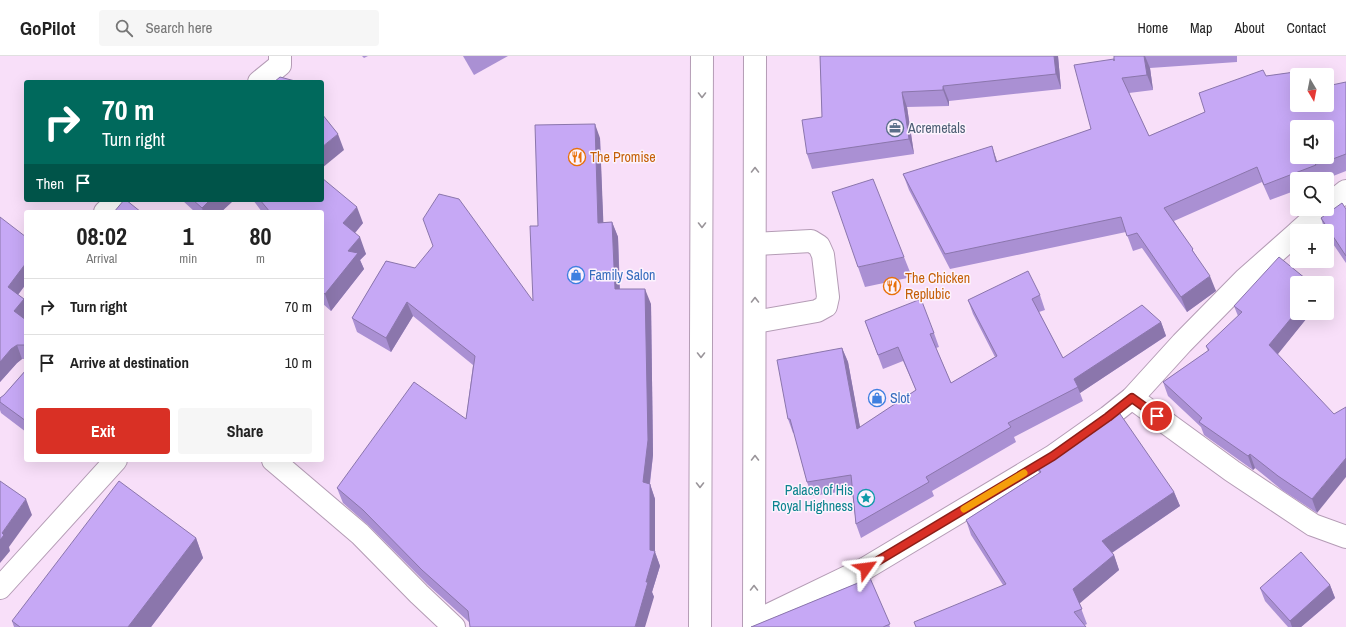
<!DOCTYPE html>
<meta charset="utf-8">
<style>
body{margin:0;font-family:"Archivo Narrow",sans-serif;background:#f6f6f6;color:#222;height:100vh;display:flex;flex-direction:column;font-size:15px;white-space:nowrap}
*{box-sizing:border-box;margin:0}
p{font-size:13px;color:#767676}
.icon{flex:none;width:22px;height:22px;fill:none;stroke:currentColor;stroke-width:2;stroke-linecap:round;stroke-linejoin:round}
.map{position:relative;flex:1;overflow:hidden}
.sheet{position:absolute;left:24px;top:154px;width:300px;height:252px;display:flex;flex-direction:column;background:#fff;border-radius:4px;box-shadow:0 4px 16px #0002}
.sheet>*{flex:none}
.top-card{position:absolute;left:24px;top:24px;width:300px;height:122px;border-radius:4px;box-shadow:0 4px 16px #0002;background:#00695c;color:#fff;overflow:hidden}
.needle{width:26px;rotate:170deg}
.tools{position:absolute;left:1290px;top:12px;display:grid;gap:8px}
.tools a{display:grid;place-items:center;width:44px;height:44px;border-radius:4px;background:#fff;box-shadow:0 4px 16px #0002;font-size:20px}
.pin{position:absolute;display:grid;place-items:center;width:34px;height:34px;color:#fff;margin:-17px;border:2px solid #fff;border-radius:50%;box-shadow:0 1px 4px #0007}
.me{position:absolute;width:44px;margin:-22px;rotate:59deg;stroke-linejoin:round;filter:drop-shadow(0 0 3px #0008)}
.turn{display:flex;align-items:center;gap:14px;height:84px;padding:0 12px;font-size:18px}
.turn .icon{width:52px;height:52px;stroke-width:2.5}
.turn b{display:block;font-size:28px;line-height:34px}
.then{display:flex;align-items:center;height:38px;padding:0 12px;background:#0003;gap:8px;font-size:15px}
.eta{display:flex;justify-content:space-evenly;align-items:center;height:68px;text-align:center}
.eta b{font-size:24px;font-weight:700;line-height:28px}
.primary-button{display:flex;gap:8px;margin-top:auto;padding:8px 12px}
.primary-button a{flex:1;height:46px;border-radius:4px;background:#d93025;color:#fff;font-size:16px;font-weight:700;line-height:46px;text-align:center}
.primary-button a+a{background:#f6f6f6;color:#222}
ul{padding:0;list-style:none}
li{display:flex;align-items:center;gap:12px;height:56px;padding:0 12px;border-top:1px solid #e0e0e0}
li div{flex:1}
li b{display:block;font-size:15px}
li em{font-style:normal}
header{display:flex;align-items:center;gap:24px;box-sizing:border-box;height:56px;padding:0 20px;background:#fff;border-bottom:1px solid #e0e0e0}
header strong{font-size:19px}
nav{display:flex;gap:22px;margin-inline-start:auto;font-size:14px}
.search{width:280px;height:36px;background:#f6f6f6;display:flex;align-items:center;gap:10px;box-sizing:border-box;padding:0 14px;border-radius:4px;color:#767676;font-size:15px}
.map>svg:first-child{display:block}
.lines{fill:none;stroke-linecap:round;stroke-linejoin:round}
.minor-casing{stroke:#b49cb5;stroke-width:24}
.major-casing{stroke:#b49cb5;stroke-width:24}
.minor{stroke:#fff;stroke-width:22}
.major{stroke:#fff;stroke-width:22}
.wall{fill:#aa90d3}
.shaded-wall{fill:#8b76ac}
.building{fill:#c6a8f5;stroke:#8b76ac;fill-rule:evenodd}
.oneway{stroke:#9a959a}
.route-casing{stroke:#8d1f18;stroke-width:10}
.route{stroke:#d93025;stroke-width:7}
.slow{stroke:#f59e0b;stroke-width:7}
.labels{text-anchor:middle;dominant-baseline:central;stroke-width:3;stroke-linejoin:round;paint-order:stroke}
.service-label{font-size:14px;fill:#4e5e75;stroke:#fcf2fd;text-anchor:start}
.food-label{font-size:14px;fill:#c56008;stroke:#fcf2fd;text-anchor:start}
.shop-label{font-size:14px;fill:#366cbe;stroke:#fcf2fd;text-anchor:start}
.culture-label{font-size:14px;fill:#0d838f;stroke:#fcf2fd;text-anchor:end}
</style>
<header>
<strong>GoPilot</strong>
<div class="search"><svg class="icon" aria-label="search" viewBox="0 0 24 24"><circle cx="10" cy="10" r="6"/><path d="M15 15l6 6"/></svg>Search here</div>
<nav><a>Home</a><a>Map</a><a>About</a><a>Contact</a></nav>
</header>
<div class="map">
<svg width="1346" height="571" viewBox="0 0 1346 571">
<rect width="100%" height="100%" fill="#f8dff9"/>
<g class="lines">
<g class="minor-casing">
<g id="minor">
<polyline points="259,26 280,9 280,0"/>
<polyline points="1327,150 1346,135"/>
<polyline points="105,156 118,144"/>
<polyline points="1299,175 1324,153"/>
<polyline points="755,266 817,255 826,250 828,241 823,199 819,190 811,185 755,188"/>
<polyline points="1132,342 1232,415 1313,469 1346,481"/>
<polyline points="273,404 360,478 419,538 454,571"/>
<polyline points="0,532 116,404"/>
<polyline points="754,566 866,512 1053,400 1108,361 1132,342 1182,287 1245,223 1297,177"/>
</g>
</g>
<g class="major-casing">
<g id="major">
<polyline points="700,571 702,0"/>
<polyline points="754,571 755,0"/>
</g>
</g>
<use href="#minor" class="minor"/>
<use href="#major" class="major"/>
</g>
<g class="wall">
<polygon points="362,0 368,0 364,2"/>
<polygon points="463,0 508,0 474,19"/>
<polygon points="820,0 1058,0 1061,33 949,45 949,50 907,51 914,98 812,113 807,98 822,61"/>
<polygon points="1114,0 1237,0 1237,6 1150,12 1153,34 1129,37 1149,80 1205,56 1266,20 1316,13 1318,19 1297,19 1297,49 1346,26 1346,115 1328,122 1322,123 1297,123 1297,134 1270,144 1262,126 1174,165 1195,198 1216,235 1187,256 1142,192 1133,195 1126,176 950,213 909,134 903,118 998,106 1091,73 1114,5"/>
<polygon points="600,82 603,167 612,166 618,181 620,233 651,248 653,399 650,428 655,443 655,496 660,510 652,536 654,541 469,566 428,529 368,469 343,447 337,432 466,363 473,309 413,260 391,296 357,276 352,262 386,205 533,245 538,170"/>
<polygon points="182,144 234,144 221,156 195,156"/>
<polygon points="253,144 322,144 363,167 355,177 366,198 360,204 364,213 331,255 323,248 322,249 322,156 262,156"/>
<polygon points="1346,153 1346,207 1327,179 1327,175 1325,175 1321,162"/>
<polygon points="0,161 26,228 18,239 24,243 26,250 26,261 25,263 26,264 26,303 22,303 17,307 0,326"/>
<polygon points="904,201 912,221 865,231 858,211"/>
<polygon points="1040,239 1045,254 1039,256 1063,302 1161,266 1166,280 1080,337 1083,345 1014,381 1016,386 932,435 934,440 861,482 856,468 852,434 812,440 807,426 794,377 793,377 788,363 842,292 848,306 860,372 916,334 903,305 883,313 865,265 934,277 939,291 936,292 951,327 995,301 973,258 968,244"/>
<polygon points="1234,250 1311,257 1277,298 1317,457 1282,434 1255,412 1253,414 1204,379 1201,371 1168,340 1163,326 1208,295 1206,290 1238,260"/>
<polygon points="26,314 26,376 1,357 0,354 0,342 4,339"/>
<polygon points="1037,411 1174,436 1180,450 1112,497 1114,499 1119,514 1079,547 1087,568 1085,569 1003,529 971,479 966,464 1039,417"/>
<polygon points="196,482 203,502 151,571 14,571 12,565"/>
<polygon points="870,522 890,571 751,571"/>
<polygon points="1330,529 1335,542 1301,571 1288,571 1265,545 1260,532"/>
</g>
<g class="shaded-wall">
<polygon points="1054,0 1058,0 1061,33 1056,18"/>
<polygon points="1144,0 1145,0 1150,12 1153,34 1147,19"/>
<polygon points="943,30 949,45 949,50 943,34"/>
<polygon points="902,36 907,51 914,98 909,83"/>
<polygon points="595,68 600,82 604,182 598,167"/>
<polygon points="338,78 344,94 322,112 322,91"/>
<polygon points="992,90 997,105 1002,121 996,106"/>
<polygon points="210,144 234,144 221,156 203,156 202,152"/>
<polygon points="357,151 363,167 349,184 343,167"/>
<polygon points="612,166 618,181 620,248 615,233"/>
<polygon points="360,181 366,198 360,204 364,213 331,255 325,238 348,195"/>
<polygon points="26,207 26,228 13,245 8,231"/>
<polygon points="1210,220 1216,235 1187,256 1181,241"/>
<polygon points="645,233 651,248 653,399 648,441 643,426"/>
<polygon points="24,243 26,250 26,261 19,269 14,255"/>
<polygon points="407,246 413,260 391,296 386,282"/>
<polygon points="1297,255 1297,257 1311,257 1274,303 1269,289"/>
<polygon points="1161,266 1166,280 1080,337 1074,323"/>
<polygon points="17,289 22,303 17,307 0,326 0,306 11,293"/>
<polygon points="842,292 848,306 863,387 857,373"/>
<polygon points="1250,398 1255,412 1253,414 1248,400"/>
<polygon points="1346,402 1346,421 1317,457 1312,443"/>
<polygon points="650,428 655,443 655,496 660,510 652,536 654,541 645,571 635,571 646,526 650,494"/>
<polygon points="1174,436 1180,450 1107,500 1102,485"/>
<polygon points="26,443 32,459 9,491 10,495 0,507 0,484 2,477"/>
<polygon points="196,482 203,502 151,571 128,571"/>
<polygon points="1114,499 1119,514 1079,548 1073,533"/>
<polygon points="1330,529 1335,542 1301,571 1292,571 1290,565"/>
</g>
<g class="building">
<polygon points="820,0 1054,0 1056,18 943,30 943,34 902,36 909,83 807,98 802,64 822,61"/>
<path d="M 1114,0 L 1144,0 L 1147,19 L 1122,22 L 1149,80 L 1205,56 L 1199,37 L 1263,14 L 1266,20 L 1316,13 L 1317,19 L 1297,19 L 1297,49 L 1327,49 L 1327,30 L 1346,26 L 1346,98 L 1322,107 L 1315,108 L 1316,109 L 1264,129 L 1257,111 L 1164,152 L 1193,193 L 1192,194 L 1210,220 L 1181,241 L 1137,177 L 1127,180 L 1121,161 L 945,198 L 903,118 L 992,90 L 996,106 L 1091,73 L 1074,9 L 1114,3 L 1114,5 ZM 1297,71 L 1327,71 L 1327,101 L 1297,101 Z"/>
<polygon points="280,21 295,25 296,26 274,26"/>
<polygon points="322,58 338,78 322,91"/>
<polygon points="595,68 598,167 612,166 615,233 645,233 648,384 643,426 650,428 650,494 655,495 646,526 648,526 635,571 470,571 468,555 422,514 363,454 337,432 414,326 466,363 475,300 407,246 386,282 352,262 386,205 415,212 433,190 423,163 439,138 459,143 533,245 530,170 538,170 535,69"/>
<polygon points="322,122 357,151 343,167 360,181 348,195 358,197 325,238 322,236 322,156 270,156 260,144 322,144"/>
<polygon points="873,123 904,201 858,211 832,136"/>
<polygon points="124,144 126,144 141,156 114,156"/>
<polygon points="193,144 210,144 202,152"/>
<polygon points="1342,147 1346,153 1346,200 1321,162"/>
<polygon points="0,161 26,181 26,207 8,231 24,243 14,255 26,264 26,290 24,289 17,289 11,293 0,306"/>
<polygon points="1279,201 1311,227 1297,227 1297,255 1269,289 1334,358 1346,351 1346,402 1312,443 1278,420 1250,398 1248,400 1199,366 1202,362 1163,326 1209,294 1206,290 1242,256 1234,250"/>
<polygon points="1028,215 1040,239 1032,243 1063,302 1142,249 1161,266 1074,323 1078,331 1008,367 1011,371 926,421 929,426 856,468 851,419 807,426 790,363 788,363 777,304 842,292 857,373 916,334 898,291 878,299 865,265 921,243 934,277 930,278 951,327 997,300 968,244"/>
<polygon points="26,314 26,365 0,346 0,342 4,339"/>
<polygon points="1118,355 1174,436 1102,485 1114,499 1073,533 1082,553 1074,556 1086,571 916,571 914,566 1006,528 966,464 1041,416 1037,411"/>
<polygon points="0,425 26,443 2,477 4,479 0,484"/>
<polygon points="119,425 196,482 128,571 20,571 12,565"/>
<polygon points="1301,496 1330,529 1290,565 1260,532"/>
<polygon points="870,522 890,568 883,571 751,571"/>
</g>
<defs><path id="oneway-chevron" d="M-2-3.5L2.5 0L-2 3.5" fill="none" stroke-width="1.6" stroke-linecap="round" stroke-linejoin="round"/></defs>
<g class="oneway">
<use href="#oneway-chevron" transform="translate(702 39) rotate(90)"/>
<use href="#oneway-chevron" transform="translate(755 114) rotate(-90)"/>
<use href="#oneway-chevron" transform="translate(702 169) rotate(90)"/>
<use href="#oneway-chevron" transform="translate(755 244) rotate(-90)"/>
<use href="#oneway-chevron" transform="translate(701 299) rotate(90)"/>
<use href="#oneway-chevron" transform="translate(755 402) rotate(-90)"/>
<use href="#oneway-chevron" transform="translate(700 429) rotate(90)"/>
<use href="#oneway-chevron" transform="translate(754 532) rotate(-90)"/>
</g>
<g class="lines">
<g class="route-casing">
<polyline id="route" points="866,512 1053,400 1108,361 1132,342 1157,360"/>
</g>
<use href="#route" class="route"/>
<polyline class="slow" points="964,453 1024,417"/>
</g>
<defs>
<g id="office-ring" transform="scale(0.9)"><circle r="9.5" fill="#fcf2fd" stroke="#5c6f8a" stroke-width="1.5"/><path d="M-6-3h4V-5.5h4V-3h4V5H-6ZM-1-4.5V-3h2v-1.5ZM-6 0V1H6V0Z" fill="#5c6f8a"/></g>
<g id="restaurant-ring" transform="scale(0.9)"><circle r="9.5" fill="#fcf2fd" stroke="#e8710a" stroke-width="1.5"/><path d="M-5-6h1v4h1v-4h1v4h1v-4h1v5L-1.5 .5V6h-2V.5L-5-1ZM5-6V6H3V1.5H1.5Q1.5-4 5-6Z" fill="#e8710a"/></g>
<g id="shop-ring" transform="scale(0.9)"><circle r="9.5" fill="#fcf2fd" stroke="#3f7fe0" stroke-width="1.5"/><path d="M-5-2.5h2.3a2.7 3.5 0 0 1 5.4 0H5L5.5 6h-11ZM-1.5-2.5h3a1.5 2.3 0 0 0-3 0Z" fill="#3f7fe0"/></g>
<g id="sight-ring" transform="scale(0.9)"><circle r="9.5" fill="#fcf2fd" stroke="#0f9aa8" stroke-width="1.5"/><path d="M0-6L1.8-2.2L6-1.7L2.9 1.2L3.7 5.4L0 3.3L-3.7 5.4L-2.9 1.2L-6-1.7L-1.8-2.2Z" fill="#0f9aa8"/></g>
</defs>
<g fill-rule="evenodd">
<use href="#office-ring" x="895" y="72"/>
<use href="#restaurant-ring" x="577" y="101"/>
<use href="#shop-ring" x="576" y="219"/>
<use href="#restaurant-ring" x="892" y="230"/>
<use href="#shop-ring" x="877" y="342"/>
<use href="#sight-ring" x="866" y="442"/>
</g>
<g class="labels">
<g class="service-label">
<text x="908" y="72">Acremetals</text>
</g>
<g class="food-label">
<text x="590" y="101">The Promise</text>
<text x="905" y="222">The Chicken<tspan x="905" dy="16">Replubic</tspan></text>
</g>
<g class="shop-label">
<text x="589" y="219">Family Salon</text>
<text x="890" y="342">Slot</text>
</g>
<g class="culture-label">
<text x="853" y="434">Palace of His<tspan x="853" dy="16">Royal Highness</tspan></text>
</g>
</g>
</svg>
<div class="tools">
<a><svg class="needle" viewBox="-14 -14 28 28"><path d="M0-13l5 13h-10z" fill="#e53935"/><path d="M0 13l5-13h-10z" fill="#767676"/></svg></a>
<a><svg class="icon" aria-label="sound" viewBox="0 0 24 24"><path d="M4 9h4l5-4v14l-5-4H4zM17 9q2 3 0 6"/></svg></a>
<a><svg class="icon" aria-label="search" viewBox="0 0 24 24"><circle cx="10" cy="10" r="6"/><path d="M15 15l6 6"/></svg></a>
<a>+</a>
<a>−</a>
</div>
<div class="pin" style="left:1157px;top:360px;background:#d93025"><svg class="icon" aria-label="arrive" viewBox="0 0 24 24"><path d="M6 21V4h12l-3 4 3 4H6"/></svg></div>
<svg class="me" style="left:866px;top:512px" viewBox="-20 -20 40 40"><path d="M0-17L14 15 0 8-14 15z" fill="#d93025" stroke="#fff" stroke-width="4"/></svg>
<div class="top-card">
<div class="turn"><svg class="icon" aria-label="right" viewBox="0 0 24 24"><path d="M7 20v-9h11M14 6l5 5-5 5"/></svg><div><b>70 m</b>Turn right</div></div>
<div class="then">Then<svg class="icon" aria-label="arrive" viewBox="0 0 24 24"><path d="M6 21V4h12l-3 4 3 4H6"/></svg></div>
</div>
<section class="sheet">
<div class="eta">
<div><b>08:02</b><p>Arrival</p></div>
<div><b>1</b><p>min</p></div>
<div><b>80</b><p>m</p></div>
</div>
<ul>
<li><svg class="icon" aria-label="right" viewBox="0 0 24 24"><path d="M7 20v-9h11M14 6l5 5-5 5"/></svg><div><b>Turn right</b></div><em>70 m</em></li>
<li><svg class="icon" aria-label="arrive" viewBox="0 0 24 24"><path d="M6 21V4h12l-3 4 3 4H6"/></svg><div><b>Arrive at destination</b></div><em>10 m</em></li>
</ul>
<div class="primary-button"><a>Exit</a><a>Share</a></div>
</section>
</div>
